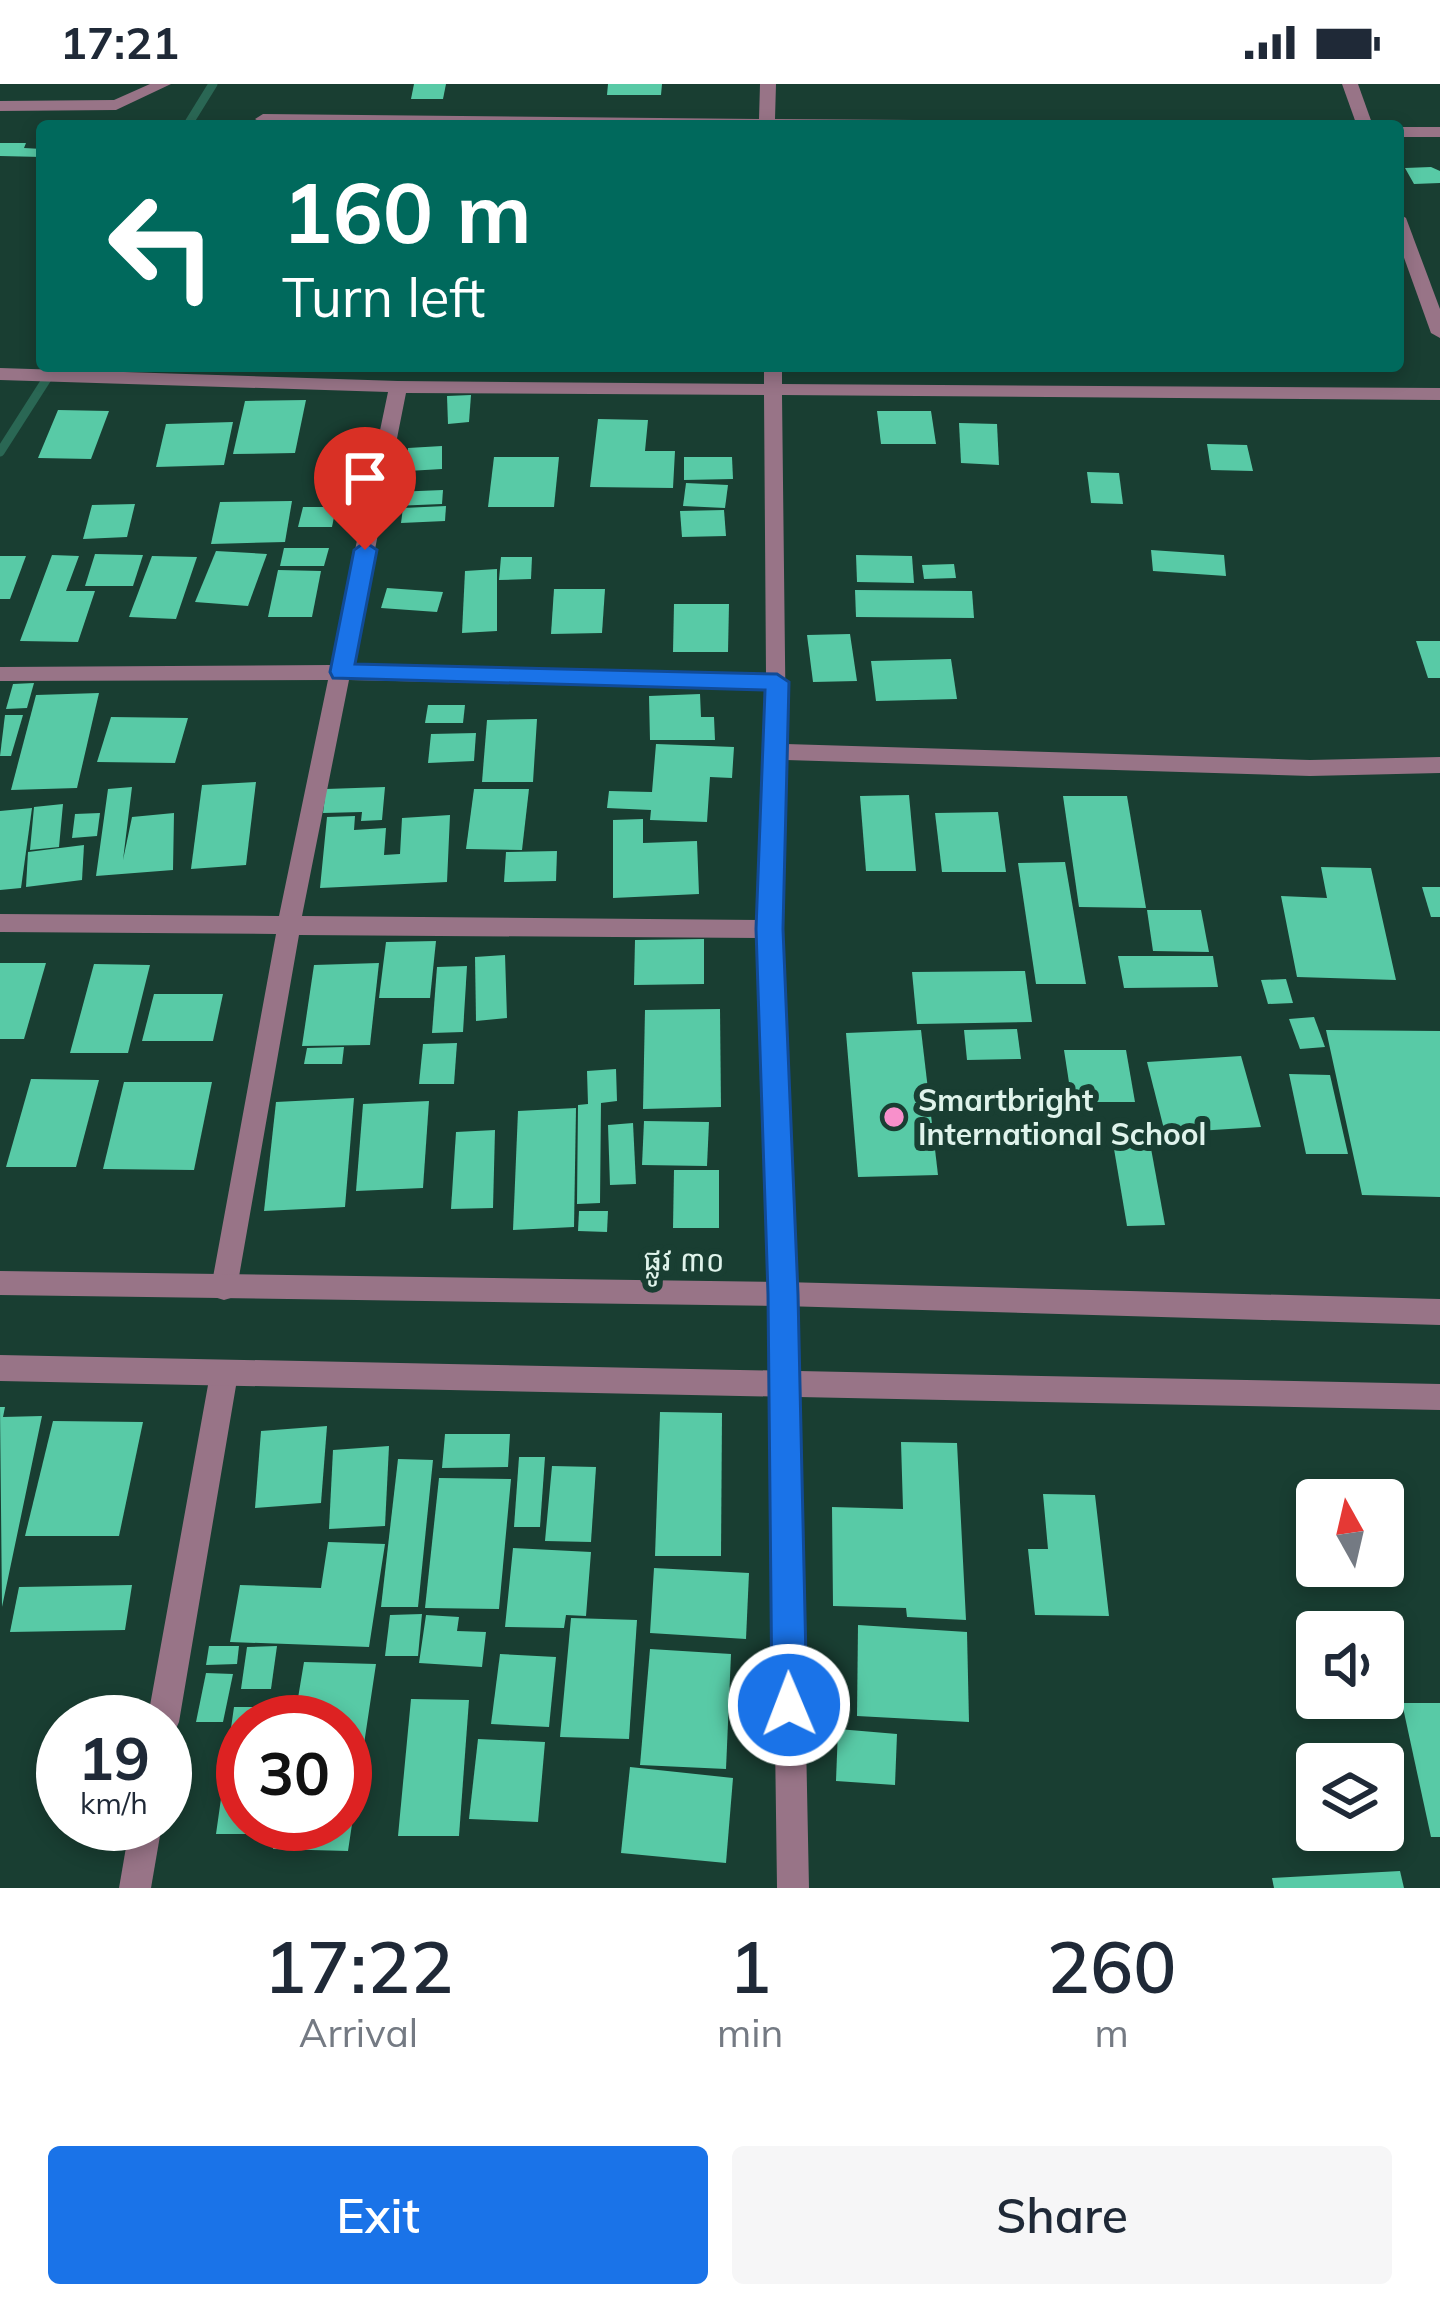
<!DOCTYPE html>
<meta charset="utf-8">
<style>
body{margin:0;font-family:Mulish,"Noto Sans Khmer",sans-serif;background:#f6f6f7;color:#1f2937;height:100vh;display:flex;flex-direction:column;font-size:45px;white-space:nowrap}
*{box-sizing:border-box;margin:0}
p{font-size:39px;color:#747a83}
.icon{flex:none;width:66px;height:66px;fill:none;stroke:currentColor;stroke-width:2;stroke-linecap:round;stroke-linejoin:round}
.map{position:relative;height:1804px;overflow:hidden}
.panel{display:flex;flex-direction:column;background:#fff;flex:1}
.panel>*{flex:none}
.guide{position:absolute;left:36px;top:36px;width:1368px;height:252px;border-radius:12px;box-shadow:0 6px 18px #0003;background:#00695c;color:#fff;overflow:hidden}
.needle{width:78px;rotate:352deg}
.tools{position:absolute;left:1296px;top:1395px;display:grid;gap:24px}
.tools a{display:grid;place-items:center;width:108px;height:108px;border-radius:12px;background:#fff;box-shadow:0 6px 18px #0003;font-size:60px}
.speed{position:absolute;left:36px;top:1611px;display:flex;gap:24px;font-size:60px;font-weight:700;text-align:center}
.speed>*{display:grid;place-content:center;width:156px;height:156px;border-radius:50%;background:#fff;box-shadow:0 6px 18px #0003;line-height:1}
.speed small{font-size:30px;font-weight:400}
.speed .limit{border:18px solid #d22;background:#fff;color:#111}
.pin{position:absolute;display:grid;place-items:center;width:102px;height:102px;color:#fff;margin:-123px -51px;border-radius:50% 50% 50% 0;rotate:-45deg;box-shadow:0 0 12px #0007}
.pin .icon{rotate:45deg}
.me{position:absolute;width:132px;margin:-66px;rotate:359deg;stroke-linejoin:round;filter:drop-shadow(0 0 9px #0008)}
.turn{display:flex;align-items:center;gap:42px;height:252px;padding:0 48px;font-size:54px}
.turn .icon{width:156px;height:156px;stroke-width:2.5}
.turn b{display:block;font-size:84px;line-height:102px}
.eta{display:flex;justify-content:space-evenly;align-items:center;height:204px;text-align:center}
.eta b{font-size:72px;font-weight:600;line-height:84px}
.button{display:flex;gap:24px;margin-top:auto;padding:24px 48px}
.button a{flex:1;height:138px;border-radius:12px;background:#1a73e8;color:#fff;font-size:48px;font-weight:600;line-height:138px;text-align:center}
.button a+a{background:#f6f6f7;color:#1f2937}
.status{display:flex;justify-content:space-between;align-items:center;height:84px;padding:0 60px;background:#fff;direction:ltr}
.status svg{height:33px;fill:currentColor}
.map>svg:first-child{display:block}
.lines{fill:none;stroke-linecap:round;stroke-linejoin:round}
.stream{stroke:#2a6754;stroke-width:9}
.building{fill:#58caa6}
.minor{fill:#987487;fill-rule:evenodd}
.tertiary{fill:#987487;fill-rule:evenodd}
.route{fill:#1a73e8;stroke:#114b97;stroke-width:3}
.poi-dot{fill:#f890cb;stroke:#193e32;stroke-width:4.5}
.labels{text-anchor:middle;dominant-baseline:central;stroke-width:12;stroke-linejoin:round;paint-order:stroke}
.poi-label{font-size:30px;font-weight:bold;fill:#dff3eb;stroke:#193e32;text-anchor:start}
.street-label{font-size:30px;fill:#dff3eb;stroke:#193e32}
</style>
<div class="status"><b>17:21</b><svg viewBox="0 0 49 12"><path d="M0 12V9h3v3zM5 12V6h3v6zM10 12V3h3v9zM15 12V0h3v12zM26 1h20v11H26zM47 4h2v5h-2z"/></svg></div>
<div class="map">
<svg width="1440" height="1804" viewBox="0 0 1440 1804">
<rect width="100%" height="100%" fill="#193e32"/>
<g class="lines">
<g class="stream">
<polyline points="187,42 213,0"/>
<polyline points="0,368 55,282"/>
</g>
</g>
<g class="building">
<polygon points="414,0 446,0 443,15 411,15"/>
<polygon points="608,0 662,0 661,11 607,11"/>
<polygon points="0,59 26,59 24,64 42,65 42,73 0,72"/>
<polygon points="1431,83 1440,87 1440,99 1414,100 1405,84"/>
<polygon points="471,311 469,338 448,340 447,312"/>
<polygon points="306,316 295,369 233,370 245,317"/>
<polygon points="58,326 109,327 91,375 38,374"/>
<polygon points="877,327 931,327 936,360 881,360"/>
<polygon points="598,335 648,336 645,367 675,367 673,404 590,403"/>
<polygon points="233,338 224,381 156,383 166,340"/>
<polygon points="959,339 997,340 999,381 961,379"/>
<polygon points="1207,360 1247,361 1253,387 1211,386"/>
<polygon points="442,362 442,385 408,387 408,364"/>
<polygon points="494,373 559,373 554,423 488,423"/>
<polygon points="684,373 732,373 733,395 684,396"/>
<polygon points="1087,388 1119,389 1123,420 1091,419"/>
<polygon points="686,399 728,401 725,424 683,422"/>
<polygon points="443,406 442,420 393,422 394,408"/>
<polygon points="292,417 285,458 211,460 220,418"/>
<polygon points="135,420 127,453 83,455 92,421"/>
<polygon points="446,422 445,437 401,439 403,424"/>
<polygon points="303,423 336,423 332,443 298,443"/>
<polygon points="724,426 726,452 682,453 680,427"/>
<polygon points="284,464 329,464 324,482 280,482"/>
<polygon points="1151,466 1224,471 1226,492 1153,487"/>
<polygon points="216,467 267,470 248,522 195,518"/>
<polygon points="95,470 143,471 133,502 85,502"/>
<polygon points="52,471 79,472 66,507 95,507 78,558 20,557"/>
<polygon points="856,471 912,472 914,499 857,498"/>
<polygon points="0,472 26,472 10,515 0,515"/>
<polygon points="152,472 197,473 176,535 129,533"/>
<polygon points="501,473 532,473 531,495 499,496"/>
<polygon points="954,480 956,494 924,495 922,481"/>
<polygon points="497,485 497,547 462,549 465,487"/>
<polygon points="278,486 321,487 312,533 268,533"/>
<polygon points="387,504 443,508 437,528 381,524"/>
<polygon points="554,505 605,505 602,549 551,550"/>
<polygon points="855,506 972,507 974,534 856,533"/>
<polygon points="674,520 729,520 728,568 673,568"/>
<polygon points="850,550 857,597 813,598 807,551"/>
<polygon points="1416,557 1440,557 1440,594 1428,594"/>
<polygon points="951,575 957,615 876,617 871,577"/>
<polygon points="34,599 27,624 6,625 13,600"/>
<polygon points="99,609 77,704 11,706 36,611"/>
<polygon points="700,610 701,633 714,633 715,656 650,656 649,612"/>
<polygon points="428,621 465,621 463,639 425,639"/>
<polygon points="5,631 23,631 11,672 0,672"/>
<polygon points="111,633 188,634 175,679 97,678"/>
<polygon points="537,635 533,698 482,698 487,636"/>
<polygon points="476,649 474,677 428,679 431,650"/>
<polygon points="656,660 734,663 732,694 710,693 707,738 650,736 651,726 607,724 609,707 652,708"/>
<polygon points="256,698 246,781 191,785 202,701"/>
<polygon points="132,703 123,776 132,733 174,729 173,786 96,792 108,705"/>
<polygon points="385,703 382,736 361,737 362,728 323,729 326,705"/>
<polygon points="474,705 529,705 522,766 466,765"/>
<polygon points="909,711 916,787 866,787 860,712"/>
<polygon points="1063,712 1127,712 1146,824 1079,823"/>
<polygon points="63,720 59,763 30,766 34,723"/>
<polygon points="32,724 21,804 0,806 0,727"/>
<polygon points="998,728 1006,788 942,788 935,729"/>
<polygon points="100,729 97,752 72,754 75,730"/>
<polygon points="450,731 447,798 320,804 327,733 355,732 354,746 386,744 384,771 400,770 402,734"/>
<polygon points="643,735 643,759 697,757 699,810 613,814 613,736"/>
<polygon points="84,761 82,796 26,803 28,768"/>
<polygon points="557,767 556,797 504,798 506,768"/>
<polygon points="1065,778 1086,900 1036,900 1018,779"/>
<polygon points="1321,783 1371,784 1396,896 1297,893 1281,812 1327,814"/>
<polygon points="1422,803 1440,803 1440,833 1431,833"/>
<polygon points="1147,826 1201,826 1209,868 1153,867"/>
<polygon points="704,855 704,900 634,901 635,856"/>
<polygon points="436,857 430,914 379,914 386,858"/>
<polygon points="505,871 507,934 476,937 475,873"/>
<polygon points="1118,872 1213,872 1218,903 1124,904"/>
<polygon points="0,879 46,879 24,955 0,955"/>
<polygon points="379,879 370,961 302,962 314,881"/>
<polygon points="94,880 150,881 128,969 70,969"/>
<polygon points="467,882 463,948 432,949 437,883"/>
<polygon points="1025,887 1032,938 917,940 912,888"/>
<polygon points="1286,895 1293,919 1268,920 1261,896"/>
<polygon points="154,910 223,910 213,957 142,957"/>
<polygon points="720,925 721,1023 643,1025 645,926"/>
<polygon points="1314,933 1325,963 1300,965 1289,935"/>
<polygon points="1017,945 1021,975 967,976 964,946"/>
<polygon points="921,946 938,1091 858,1093 846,949"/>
<polygon points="1326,946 1440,947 1440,1113 1362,1111"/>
<polygon points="457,959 454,1000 419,1000 423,960"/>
<polygon points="344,963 342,980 304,980 307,964"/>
<polygon points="1064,966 1126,966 1135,1018 1072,1018"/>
<polygon points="1241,972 1261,1043 1165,1049 1147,978"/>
<polygon points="616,985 617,1017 601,1019 600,1119 577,1120 578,1021 588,1020 587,987"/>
<polygon points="1289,990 1330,991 1348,1070 1306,1070"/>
<polygon points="31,995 99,996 76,1083 6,1083"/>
<polygon points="124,998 212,998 194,1086 103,1085"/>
<polygon points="354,1014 345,1123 264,1127 276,1018"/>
<polygon points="429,1017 423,1104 356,1107 363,1020"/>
<polygon points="576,1024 574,1143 513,1146 518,1027"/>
<polygon points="644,1037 709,1038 707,1082 642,1081"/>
<polygon points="633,1039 636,1100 610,1101 608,1041"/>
<polygon points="495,1046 493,1124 451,1125 456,1048"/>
<polygon points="1113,1059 1150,1059 1165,1141 1127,1142"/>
<polygon points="674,1086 719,1086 719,1144 673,1144"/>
<polygon points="579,1127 608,1127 607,1148 578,1147"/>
<polygon points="0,1323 5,1323 3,1333 42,1332 2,1523"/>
<polygon points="660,1328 722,1329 721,1472 655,1472"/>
<polygon points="53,1337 143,1338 119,1452 25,1452"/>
<polygon points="327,1342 321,1419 255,1424 261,1347"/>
<polygon points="445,1350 510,1350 508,1383 442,1384"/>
<polygon points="901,1358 957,1359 966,1536 907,1533 906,1524 833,1522 832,1423 903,1425"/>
<polygon points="389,1362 385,1442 329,1445 333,1366"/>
<polygon points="519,1373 545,1373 540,1443 514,1443"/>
<polygon points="398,1375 433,1376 418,1523 381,1523"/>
<polygon points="552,1382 596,1383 591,1458 545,1457"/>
<polygon points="439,1394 511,1395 499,1525 425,1524"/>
<polygon points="1043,1410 1095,1411 1109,1532 1035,1531 1028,1465 1048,1465"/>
<polygon points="328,1458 385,1460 369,1563 230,1558 240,1501 321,1504"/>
<polygon points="513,1464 591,1468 586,1532 566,1531 564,1544 505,1543"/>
<polygon points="654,1484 749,1489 746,1555 650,1549"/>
<polygon points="132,1501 125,1546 10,1548 19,1503"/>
<polygon points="422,1530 418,1572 385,1572 390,1531"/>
<polygon points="426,1531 459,1533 457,1547 486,1548 482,1583 419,1579"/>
<polygon points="571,1534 637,1536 629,1655 560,1653"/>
<polygon points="858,1541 967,1548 969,1638 857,1632"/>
<polygon points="209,1562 239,1562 237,1580 206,1581"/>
<polygon points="277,1562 271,1605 241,1605 247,1563"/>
<polygon points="650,1565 731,1570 726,1685 640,1681"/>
<polygon points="500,1570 556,1573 549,1643 491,1640"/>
<polygon points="304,1578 376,1580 348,1767 273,1765 277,1740 345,1740 345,1638 294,1638"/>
<polygon points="206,1589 233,1590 223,1638 196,1638"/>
<polygon points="411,1615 469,1616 459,1752 398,1752"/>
<polygon points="1402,1619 1440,1619 1440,1753 1431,1753"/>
<polygon points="234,1623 282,1623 280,1638 243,1638 243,1740 267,1740 266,1750 216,1750"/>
<polygon points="838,1645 897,1650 895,1701 836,1697"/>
<polygon points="478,1655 545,1658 538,1738 469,1735"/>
<polygon points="630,1683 733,1694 726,1779 621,1769"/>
<polygon points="1400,1787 1404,1804 1274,1804 1272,1794"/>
</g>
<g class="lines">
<g class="minor">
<polygon points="150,0 171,0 116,26 0,27 0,17 114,16"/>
<polygon points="760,0 776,0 775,35 1059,37 1067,42 263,40 255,35 263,30 759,35"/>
<polygon points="1342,0 1358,0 1373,42 1357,42"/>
<rect x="1398" y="43" width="42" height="10"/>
<polygon points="1398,129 1406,134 1440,225 1440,254 1431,249 1398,157"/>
<path d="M 764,282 L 782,282 L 782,300 L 1440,304 L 1440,316 L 782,311 L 786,660 L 1310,676 L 1440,673 L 1440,689 L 1310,692 L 786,676 L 782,845 L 797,1210 L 809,1804 L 777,1804 L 769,1210 L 759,854 L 299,851 L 237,1204 L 234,1213 L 224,1216 L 214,1213 L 211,1204 L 276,850 L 0,848 L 0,830 L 279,832 L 328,596 L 0,597 L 0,583 L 331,581 L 388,308 L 0,296 L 0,284 L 398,297 L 764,300 ZM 406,309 L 764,311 L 766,590 L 352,581 ZM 349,596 L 766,605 L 759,836 L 302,832 Z"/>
<polygon points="224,1277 234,1281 238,1290 179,1638 174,1649 165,1653 165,1638 147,1638 210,1290 214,1281"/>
<polygon points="130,1740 162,1740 151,1804 119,1804"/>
</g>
<g class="tertiary">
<polygon points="0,1187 783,1198 1440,1215 1440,1241 783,1222 0,1211"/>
<polygon points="0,1271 1440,1300 1440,1326 0,1297"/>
</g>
</g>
<polygon class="route" points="365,458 377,466 355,580 777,590 789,598 783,845 798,1210 807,1621 802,1633 789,1639 777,1633 772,1621 768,1210 756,845 765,606 333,594 330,588 354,466"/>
<circle class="poi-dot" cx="894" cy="1033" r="12"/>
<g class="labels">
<g class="poi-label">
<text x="918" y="1016">Smartbright<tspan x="918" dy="34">International School</tspan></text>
</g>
<g class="street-label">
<text transform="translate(684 1176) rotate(1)">ផ្លូវ ៣០</text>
</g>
</g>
</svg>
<div class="tools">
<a><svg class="needle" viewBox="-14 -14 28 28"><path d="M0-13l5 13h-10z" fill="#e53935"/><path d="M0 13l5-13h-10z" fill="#747a83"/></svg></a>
<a><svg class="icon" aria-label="sound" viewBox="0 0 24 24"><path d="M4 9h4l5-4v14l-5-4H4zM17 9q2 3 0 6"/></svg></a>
<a><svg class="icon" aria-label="layers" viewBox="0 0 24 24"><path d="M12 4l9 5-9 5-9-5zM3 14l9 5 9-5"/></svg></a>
</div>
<div class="speed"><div>19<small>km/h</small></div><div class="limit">30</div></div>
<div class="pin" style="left:365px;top:466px;background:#d93025"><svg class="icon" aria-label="arrive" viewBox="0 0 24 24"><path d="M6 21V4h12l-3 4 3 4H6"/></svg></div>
<svg class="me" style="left:789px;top:1621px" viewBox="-20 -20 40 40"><circle r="17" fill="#1a73e8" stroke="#fff" stroke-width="3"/><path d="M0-11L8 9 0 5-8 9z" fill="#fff"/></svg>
<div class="guide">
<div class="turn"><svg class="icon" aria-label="left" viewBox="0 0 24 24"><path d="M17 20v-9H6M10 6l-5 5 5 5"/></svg><div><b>160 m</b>Turn left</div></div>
</div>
</div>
<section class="panel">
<div class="eta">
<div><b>17:22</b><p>Arrival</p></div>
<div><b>1</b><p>min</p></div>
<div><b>260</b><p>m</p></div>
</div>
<div class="button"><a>Exit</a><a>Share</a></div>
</section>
